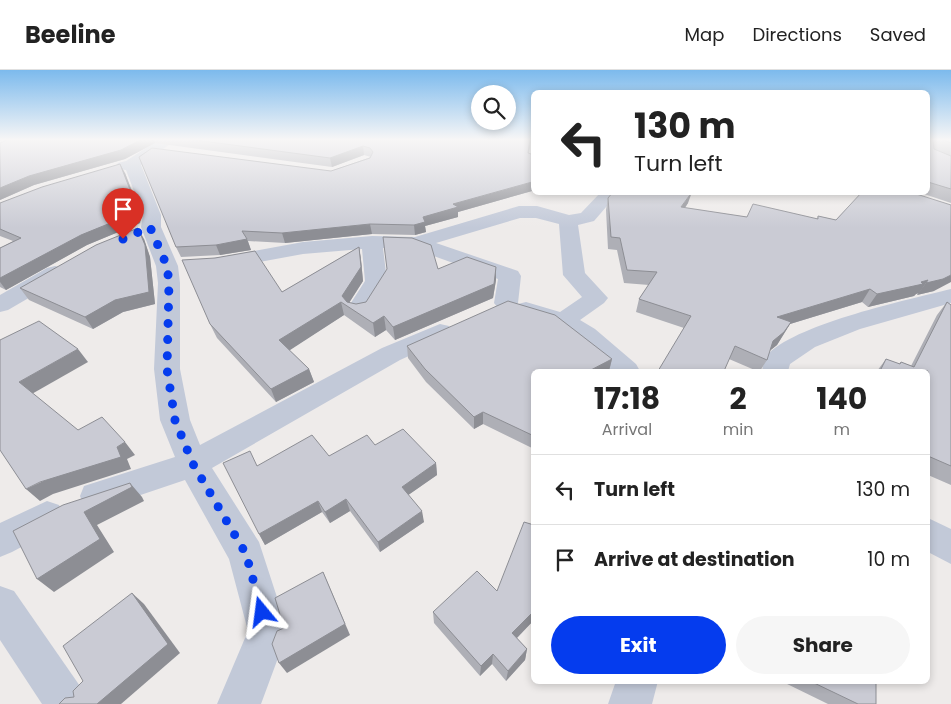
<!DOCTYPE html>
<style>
body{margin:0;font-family:Poppins,sans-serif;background:#f6f6f6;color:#222;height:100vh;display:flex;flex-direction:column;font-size:19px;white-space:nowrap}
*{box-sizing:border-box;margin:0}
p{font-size:16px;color:#767676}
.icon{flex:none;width:28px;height:28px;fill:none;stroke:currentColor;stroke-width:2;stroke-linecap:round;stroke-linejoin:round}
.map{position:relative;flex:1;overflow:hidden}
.drawer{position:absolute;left:531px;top:299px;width:399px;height:315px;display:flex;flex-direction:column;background:#fff;border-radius:8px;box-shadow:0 2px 8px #0003}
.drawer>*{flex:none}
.banner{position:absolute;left:531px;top:20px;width:399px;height:105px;border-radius:8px;box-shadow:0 2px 8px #0003;background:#fff;color:#222;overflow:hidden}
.controls{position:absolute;left:471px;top:15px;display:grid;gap:10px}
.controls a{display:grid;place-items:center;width:45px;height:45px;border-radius:50%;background:#fff;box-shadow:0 2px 8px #0003;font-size:25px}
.pin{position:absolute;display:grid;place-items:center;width:42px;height:42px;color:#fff;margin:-51px -21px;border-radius:50% 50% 50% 0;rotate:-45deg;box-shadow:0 0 5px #0007}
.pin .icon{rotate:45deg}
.me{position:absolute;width:55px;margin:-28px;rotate:344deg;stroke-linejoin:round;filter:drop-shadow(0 0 4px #0008)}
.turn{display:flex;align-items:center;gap:18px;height:105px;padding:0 20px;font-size:22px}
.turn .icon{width:65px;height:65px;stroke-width:2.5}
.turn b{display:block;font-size:35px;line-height:42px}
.eta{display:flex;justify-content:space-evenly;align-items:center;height:85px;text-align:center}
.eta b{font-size:30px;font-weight:700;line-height:35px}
.primary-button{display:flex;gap:10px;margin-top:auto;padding:10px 20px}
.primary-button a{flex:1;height:58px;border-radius:30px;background:#053cee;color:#fff;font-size:20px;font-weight:700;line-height:58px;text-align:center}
.primary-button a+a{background:#f6f6f6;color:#222}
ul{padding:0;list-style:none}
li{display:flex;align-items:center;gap:15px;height:70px;padding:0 20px;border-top:1px solid #e0e0e0}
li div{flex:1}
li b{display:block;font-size:19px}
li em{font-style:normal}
header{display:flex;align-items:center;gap:30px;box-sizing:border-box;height:70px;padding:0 25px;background:#fff;border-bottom:1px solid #e0e0e0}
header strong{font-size:24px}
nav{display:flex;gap:28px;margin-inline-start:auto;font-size:18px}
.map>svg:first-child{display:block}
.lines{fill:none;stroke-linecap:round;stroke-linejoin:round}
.minor{fill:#c2c9d8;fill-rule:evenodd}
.wall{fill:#aeafb6}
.shaded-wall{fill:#8d8e94}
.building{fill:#cacbd4;stroke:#8d8e94}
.route{stroke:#053cee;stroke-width:9;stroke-dasharray:0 16.2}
</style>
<header>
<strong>Beeline</strong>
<nav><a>Map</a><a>Directions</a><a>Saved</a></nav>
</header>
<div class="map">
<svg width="951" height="634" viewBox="0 0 951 634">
<rect width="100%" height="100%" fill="#eeebea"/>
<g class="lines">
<g class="minor">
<polygon points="160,69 177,69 141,95 161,145 161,157 178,196 180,213 180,299 190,350 200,375 382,278 440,254 449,256 452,262 449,268 400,290 212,398 259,472 288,561 261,634 217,634 248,561 229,489 185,410 96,440 84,436 80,426 84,416 175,387 160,350 154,299 158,213 156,196 141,157 143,145 126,100 118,99 116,96 118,93 126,91"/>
<polygon points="601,122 619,122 594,151 578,155 585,203 608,228 604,233 580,250 595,259 636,294 640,301 611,301 577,271 554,256 518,244 514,239 518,234 526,232 560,242 582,227 563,205 559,154 536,148 520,148 436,173 518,201 521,206 518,233 514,238 506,240 498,238 494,233 498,209 414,179 383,178 387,211 367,244 359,246 351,244 347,239 365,211 362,179 303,184 221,199 213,198 210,193 213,188 221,187 303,172 372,166 415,167 519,136 537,136 569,145 581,143"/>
<polygon points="55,196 63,198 66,203 63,208 8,240 0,242 0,225 47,198"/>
<path d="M 951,219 L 951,233 L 860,259 L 815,277 L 790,294 L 788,301 L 762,301 C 763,295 765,288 769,283 C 801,253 906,230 951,219 Z"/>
<polygon points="47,431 59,435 64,446 59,457 12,482 0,487 0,453"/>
<polygon points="928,448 951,459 951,494 928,482"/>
<polygon points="0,516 14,521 82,619 89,634 42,634 0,570"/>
<polygon points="616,611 658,611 652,634 608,634"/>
</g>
</g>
<g class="wall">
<polygon points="9,69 531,69 529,84 534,85 534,122 532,121 458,142 458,147 425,156 426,162 415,165 372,164 285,173 248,171 251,180 220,185 181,187 176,177 331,101 371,87 364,85 332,97 155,73 125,89 34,115 0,130 0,73"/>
<polygon points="928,69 951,69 951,133 918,122 928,122"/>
<polygon points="125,103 141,145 140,153 87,175 6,220 0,217 0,178 13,171 0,166 0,133"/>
<polygon points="862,122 934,221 917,225 919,223 916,224 914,226 868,237 862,232 790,254 777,275 769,281 767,290 760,301 757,301 729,289 684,258 636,242 639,229 649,215 624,213 617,180 608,179 606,140 608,128 688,133 685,138 747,147 817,149 818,146 836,150"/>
<polygon points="144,169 150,187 155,234 123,242 93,259 29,230 20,218"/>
<polygon points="359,177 361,190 363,211 349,233 356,234 366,232 438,199 496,210 493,228 395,270 386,260 375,267 344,245 289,280 309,299 314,312 276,332 217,268 210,254 282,222"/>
<polygon points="947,232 951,235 951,415 928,405 928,301 877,301 886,289 899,294 901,292 911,296 937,245"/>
<polygon points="407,276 612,289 609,301 534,301 534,379 483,354 474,359 426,312 408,288"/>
<polygon points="375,375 436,393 437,405 408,425 424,452 380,482 350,441 330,453 322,442 265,475 259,464 329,386"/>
<polygon points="534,455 534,550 517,568 527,579 525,590 506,611 492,594 480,606 434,553 433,542 497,521"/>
<polygon points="783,611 876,611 876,634 828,634 783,612"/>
</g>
<g class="shaded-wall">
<polygon points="142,69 154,69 155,73 125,89 34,115 0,130 0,118 29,106"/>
<polygon points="530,69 531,69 527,92 528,83"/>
<polygon points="363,76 364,85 332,97 330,88"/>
<polygon points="120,94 125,103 141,145 140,153 87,175 6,220 0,212 0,208 81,165"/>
<polygon points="532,112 532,121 458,142 458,147 425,156 426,162 415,165 414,155 423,147 453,134"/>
<polygon points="692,122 688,133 677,149 681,137"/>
<polygon points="370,154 372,164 285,173 282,163"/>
<polygon points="138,158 144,169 150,187 155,234 123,242 93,259 85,247"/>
<polygon points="247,169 251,180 220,185 216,175"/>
<polygon points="359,177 361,190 363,211 347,236 342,226"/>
<polygon points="496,197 496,210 493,228 395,270 393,257"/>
<polygon points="951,205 951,212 934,221 917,225 926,213"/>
<polygon points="928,210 919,223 916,224 914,226 868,237 877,224"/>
<polygon points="870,219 862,232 790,254 777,275 766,284 773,271 777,247"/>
<polygon points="341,232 344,245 284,284 279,270"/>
<polygon points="384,246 386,260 375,267 373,253"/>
<polygon points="78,279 88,292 30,325 19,312"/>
<polygon points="612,289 609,301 589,301"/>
<polygon points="309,299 314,312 276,332 271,319"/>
<polygon points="483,342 483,354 474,359 474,347"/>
<polygon points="125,372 135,385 127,389 131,399 53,424 40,431 26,419 117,377"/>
<polygon points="436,393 437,405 404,428 402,417"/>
<polygon points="130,413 142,427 144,431 97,455 114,482 54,522 37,509 84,442"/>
<polygon points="346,429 350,441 330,453 325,442"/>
<polygon points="318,431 322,442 265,475 259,464"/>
<polygon points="422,441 424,452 380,482 378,472"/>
<polygon points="323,502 350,565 287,603 279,593"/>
<polygon points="132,523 144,534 180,583 121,634 97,634"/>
<polygon points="534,541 534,550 511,574 512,563"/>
<polygon points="527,579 525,590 506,611 508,601"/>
<polygon points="493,584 492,594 480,606 481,596"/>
</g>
<g class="building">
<polygon points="9,69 142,69 121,80 29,106 0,118 0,73"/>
<polygon points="188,69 530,69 528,83 534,85 534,112 532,112 453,134 458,137 423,147 425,152 414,155 370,154 282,163 242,161 247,169 216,175 176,177 139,87 152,78 331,101 370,88 373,82 370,78 363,76 330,88"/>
<polygon points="928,69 933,69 934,79 951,86 951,119 928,112"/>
<polygon points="942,69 951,69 951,73"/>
<polygon points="120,94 136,135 135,143 81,165 0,208 0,178 21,168 0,159 0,133 42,117"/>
<polygon points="613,122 692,122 681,137 747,147 753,134 818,149 818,146 836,150 862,122 910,122 951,135 951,205 943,209 926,213 928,210 921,212 923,214 877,224 870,219 777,247 791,252 784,262 773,271 767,290 735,276 724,301 658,301 691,246 639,229 657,202 627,200 620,168 611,167 608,128"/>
<polygon points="138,158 145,175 149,222 115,230 85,247 20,218 96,175"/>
<polygon points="383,167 412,168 431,175 438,199 467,187 496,197 494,214 393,257 384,246 373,253 341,232 279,270 309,299 271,319 210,254 182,190 215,188 255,181 282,222 359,177 361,197 342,226 347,232 356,234 366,232 387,199"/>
<polygon points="508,231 555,245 612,289 589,301 534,301 534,366 483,342 474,347 425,299 407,276"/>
<polygon points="947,232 951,235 951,396 928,386 928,301 880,301 886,289 900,294 901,292 914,297"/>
<polygon points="39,251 78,279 19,312 78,360 102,347 125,372 117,377 121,387 40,412 26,419 0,380 0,270"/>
<polygon points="403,359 436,393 402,417 422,441 378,472 346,429 325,442 318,431 259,464 223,393 250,381 257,396 312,365 329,386 367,365 375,375"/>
<polygon points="130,413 132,417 84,442 100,469 37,509 13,461 63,435"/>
<polygon points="524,452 534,455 534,541 512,563 527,579 508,601 493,584 481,596 433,542 477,501 497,521"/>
<polygon points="323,502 345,554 279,593 272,574 277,561 284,558 275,528"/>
<polygon points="132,523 168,574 97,634 59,634 65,628 74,627 73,621 83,611 63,576"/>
<polygon points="810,611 876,611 876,634 858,634"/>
</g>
<linearGradient id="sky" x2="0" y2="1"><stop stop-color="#7cbaed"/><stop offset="0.44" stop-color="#f7f6f6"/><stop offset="1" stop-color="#f7f6f6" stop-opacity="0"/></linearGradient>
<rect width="951" height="158" fill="url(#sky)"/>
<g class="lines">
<polyline class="route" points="123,169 150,157 167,196 169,213 167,299 175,350 193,394 246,484 262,542"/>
</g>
</svg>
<div class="controls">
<a><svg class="icon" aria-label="search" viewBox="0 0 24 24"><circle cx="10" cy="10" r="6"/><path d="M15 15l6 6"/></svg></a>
</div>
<div class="pin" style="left:123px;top:169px;background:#d93025"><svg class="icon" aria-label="arrive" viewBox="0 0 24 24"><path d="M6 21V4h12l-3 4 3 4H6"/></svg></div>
<svg class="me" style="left:262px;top:542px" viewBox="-20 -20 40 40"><path d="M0-17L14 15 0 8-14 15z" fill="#053cee" stroke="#fff" stroke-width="4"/></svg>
<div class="banner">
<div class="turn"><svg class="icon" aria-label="left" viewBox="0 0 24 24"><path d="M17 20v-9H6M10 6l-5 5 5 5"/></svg><div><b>130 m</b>Turn left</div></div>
</div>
<section class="drawer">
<div class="eta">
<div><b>17:18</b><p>Arrival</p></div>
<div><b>2</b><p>min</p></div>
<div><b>140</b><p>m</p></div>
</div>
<ul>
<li><svg class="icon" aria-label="left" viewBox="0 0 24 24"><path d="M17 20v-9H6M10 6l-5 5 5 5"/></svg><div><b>Turn left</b></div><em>130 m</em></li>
<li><svg class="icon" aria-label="arrive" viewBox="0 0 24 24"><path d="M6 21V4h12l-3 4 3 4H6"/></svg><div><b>Arrive at destination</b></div><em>10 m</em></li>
</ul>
<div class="primary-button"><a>Exit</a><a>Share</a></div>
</section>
</div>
